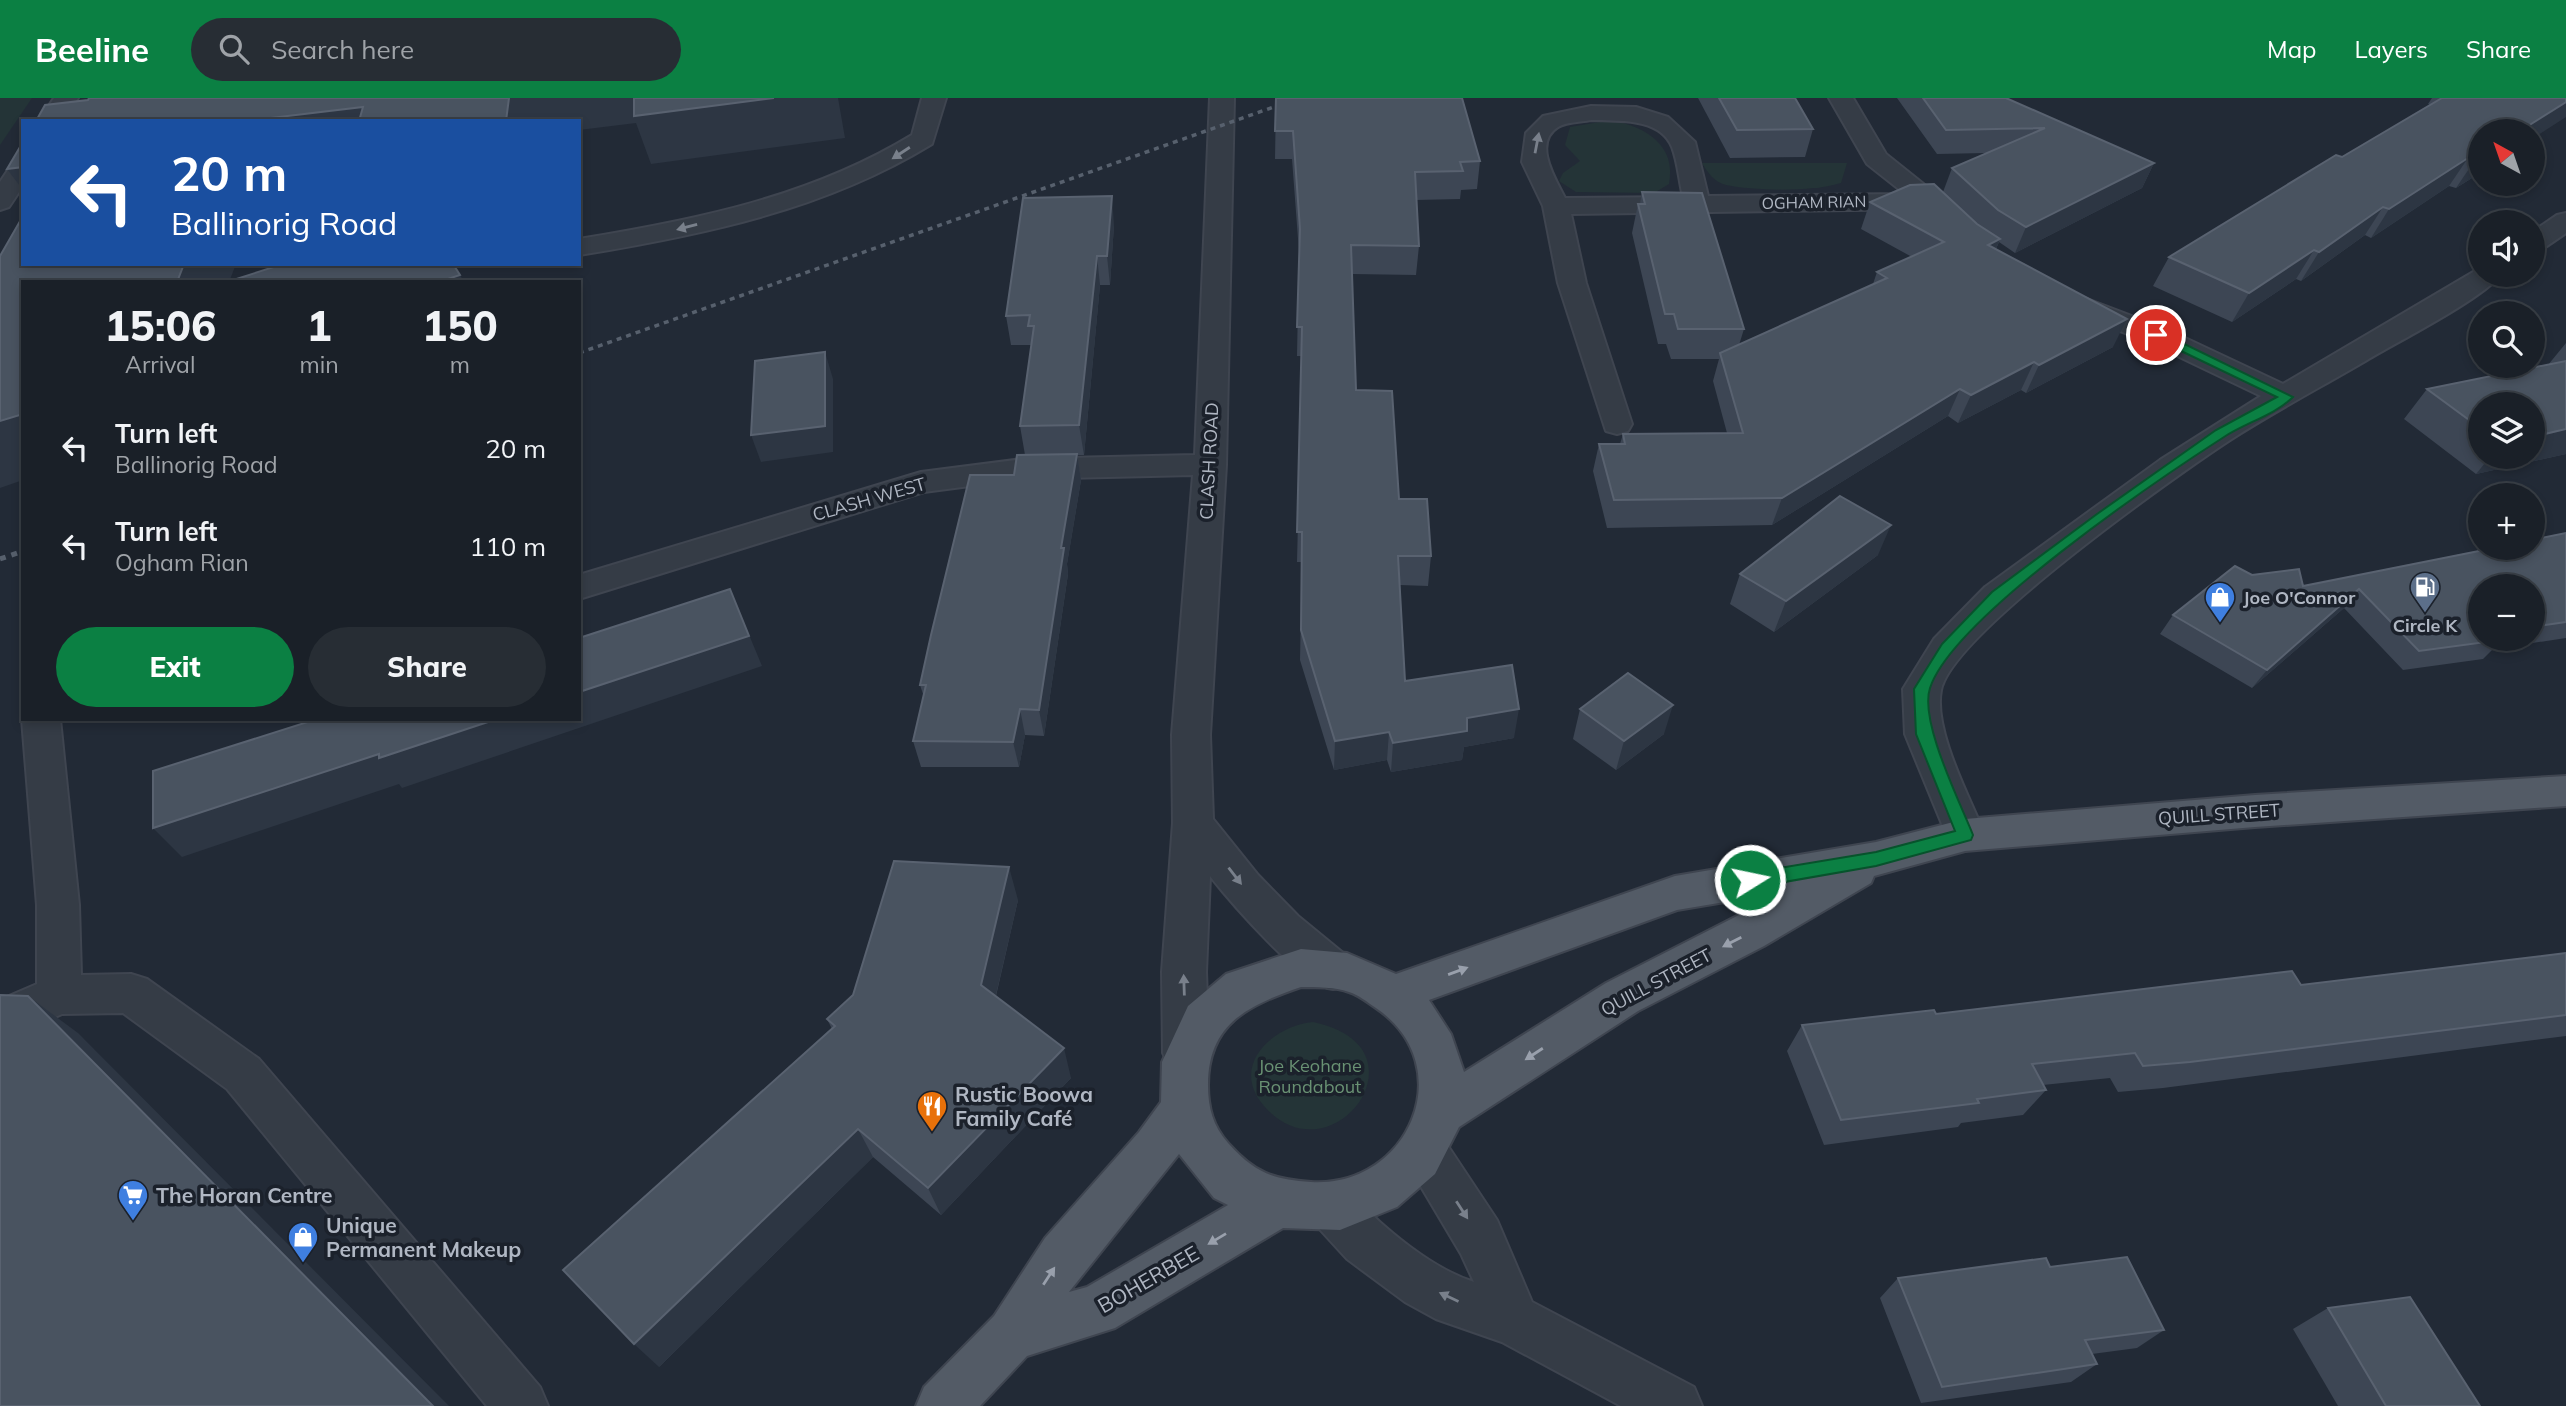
<!DOCTYPE html>
<meta charset="utf-8">
<style>
body{margin:0;font-family:Mulish,sans-serif;background:#272d34;color:#f1f3f6;height:100vh;display:flex;flex-direction:column;font-size:26px;white-space:nowrap}
*{box-sizing:border-box;margin:0}
p{font-size:23px;color:#9fa3a8}
.icon{flex:none;width:38px;height:38px;fill:none;stroke:currentColor;stroke-width:2;stroke-linecap:round;stroke-linejoin:round}
.map{position:relative;flex:1;overflow:hidden}
.sheet{position:absolute;left:21px;top:182px;width:560px;height:441px;display:flex;flex-direction:column;background:#1a2028;border-radius:0px;box-shadow:0 4px 10px #0003,0 0 0 2px #383e45}
.sheet>*{flex:none}
.guide{position:absolute;left:21px;top:21px;width:560px;height:147px;border-radius:0px;box-shadow:0 4px 10px #0003,0 0 0 2px #383e45;background:#1a4fa0;color:#fff;overflow:hidden}
.needle{width:46px;rotate:320deg}
.controls{position:absolute;left:2468px;top:21px;display:grid;gap:14px}
.controls a{display:grid;place-items:center;width:77px;height:77px;border-radius:50%;background:#1a2028;box-shadow:0 4px 10px #0003,0 0 0 2px #383e45;font-size:35px}
.pin{position:absolute;display:grid;place-items:center;width:60px;height:60px;color:#fff;margin:-30px;border:4px solid #fff;border-radius:50%;box-shadow:0 2px 7px #0007}
.me{position:absolute;width:77px;margin:-38px;rotate:80deg;stroke-linejoin:round;filter:drop-shadow(0 0 5px #0008)}
.turn{display:flex;align-items:center;gap:24px;height:147px;padding:0 35px;font-size:32px}
.turn .icon{width:91px;height:91px;stroke-width:2.5}
.turn b{display:block;font-size:49px;line-height:60px}
.eta{display:flex;justify-content:space-evenly;align-items:center;height:119px;text-align:center}
.eta b{font-size:42px;font-weight:800;line-height:49px}
.button{display:flex;gap:14px;margin-top:auto;padding:14px 35px}
.button a{flex:1;height:80px;border-radius:42px;background:#0b8043;color:#fff;font-size:28px;font-weight:800;line-height:80px;text-align:center}
.button a+a{background:#272d34;color:#f1f3f6}
ul{padding:0;list-style:none}
li{display:flex;align-items:center;gap:21px;height:98px;padding:0 35px}
li div{flex:1}
li b{display:block;font-size:26px}
li em{font-style:normal}
header{display:flex;align-items:center;gap:42px;box-sizing:border-box;height:98px;padding:0 35px;background:#0b8043;color:#fff}
header strong{font-size:33px}
nav{display:flex;gap:38px;margin-inline-start:auto;font-size:24px}
.search{width:490px;height:63px;background:#272d34;display:flex;align-items:center;gap:18px;box-sizing:border-box;padding:0 24px;border-radius:38px;color:#9fa3a8;font-size:26px}
.map>svg:first-child{display:block}
.green{fill:#243437}
.lines{fill:none;stroke-linecap:round;stroke-linejoin:round}
.minor-casing{stroke:#3f4550;stroke-width:4}
.major-casing{stroke:#3f4550;stroke-width:4}
.minor{fill:#353c46;fill-rule:evenodd}
.major{fill:#535b66;fill-rule:evenodd}
.rail-far1{stroke:#57606d;stroke-width:3.5;stroke-dasharray:5 5;stroke-linecap:butt}
.rail{stroke:#57606d;stroke-width:5;stroke-dasharray:6 6;stroke-linecap:butt}
.wall{fill:#3d4654;fill-rule:evenodd}
.shaded-wall{fill:#2d3643}
.building{fill:#495360;stroke:#596270;stroke-width:2}
.oneway{fill:#79808b}
.oneway2{fill:#99a0ac}
.route{fill:#0b8043;stroke:#07532c;stroke-width:2}
.labels{text-anchor:middle;dominant-baseline:central;stroke-width:7;stroke-linejoin:round;paint-order:stroke}
.far-street-label{font-size:16px;fill:#b0b7c3;stroke:#1b212b}
.street-label{font-size:18px;fill:#b0b7c3;stroke:#1b212b}
.poi-label{font-size:18px;font-weight:bold;fill:#b0b7c3;stroke:#1b212b;text-anchor:start}
.park-label{font-size:18px;fill:#699173;stroke:#1b212b}
.near-poi-label{font-size:21px;font-weight:bold;fill:#b0b7c3;stroke:#1b212b;text-anchor:start}
.near-street-label{font-size:21px;fill:#b0b7c3;stroke:#1b212b}
</style>
<header>
<strong>Beeline</strong>
<div class="search"><svg class="icon" aria-label="search" viewBox="0 0 24 24"><circle cx="10" cy="10" r="6"/><path d="M15 15l6 6"/></svg>Search here</div>
<nav><a>Map</a><a>Layers</a><a>Share</a></nav>
</header>
<div class="map">
<svg width="2566" height="1308" viewBox="0 0 2566 1308">
<rect width="100%" height="100%" fill="#222a36"/>
<g class="green">
<polygon points="0,0 32,0 0,47"/>
<path d="M 1612,22 C 1645,29 1677,47 1669,86 L 1654,95 L 1576,94 L 1559,83 L 1563,75 L 1580,63 L 1565,47 L 1570,29 Z"/>
<path d="M 1702,65 L 1847,65 L 1841,85 C 1813,94 1755,93 1726,87 C 1714,84 1708,75 1702,65 Z"/>
<path d="M 1313,924 C 1434,949 1331,1085 1264,1008 C 1229,968 1272,928 1313,924 Z"/>
</g>
<g class="lines">
<g class="minor-casing">
<g id="minor">
<polygon points="54,0 78,0 63,23 39,23"/>
<path d="M 922,0 L 946,0 L 932,46 C 824,112 702,137 579,157 L 579,141 C 696,122 810,99 912,37 Z"/>
<path d="M 1210,0 L 1234,0 L 1226,367 L 1210,637 L 1213,721 L 1258,777 L 1298,818 L 1348,859 L 1355,872 L 1348,885 C 1344,887 1337,891 1333,891 C 1305,891 1228,801 1210,778 L 1206,874 L 1209,955 L 1202,970 L 1186,976 L 1170,970 L 1163,955 L 1162,874 L 1173,725 L 1172,637 L 1193,377 L 1023,381 L 924,394 L 579,501 L 579,477 L 921,374 L 1023,361 L 1195,357 Z"/>
<path d="M 1829,0 L 1853,0 L 1886,56 L 1951,108 L 1947,113 L 1938,116 L 1925,111 L 1571,116 L 1586,185 L 1632,326 L 1628,333 L 1617,336 L 1606,333 L 1558,185 L 1543,108 L 1522,64 L 1526,35 L 1543,18 L 1591,8 L 1636,9 L 1668,19 L 1695,44 L 1708,98 L 1905,96 L 1867,66 ZM 1591,22 C 1617,23 1660,19 1672,49 C 1678,64 1679,83 1683,99 L 1565,100 C 1556,82 1532,45 1558,29 C 1566,24 1581,24 1591,22 Z"/>
<polygon points="23,61 23,88 9,109 0,112 0,84 14,63"/>
<polygon points="2566,115 2566,135 2541,152 2532,154 2532,134 2557,117"/>
<path d="M 2480,170 L 2480,177 L 2500,177 C 2484,200 2395,245 2367,262 C 2321,289 2275,313 2230,342 C 2175,378 1952,536 1941,592 C 1933,632 1970,700 1985,737 L 1979,748 L 1965,753 L 1951,748 L 1905,636 L 1903,591 L 1934,541 L 1985,489 L 2160,362 L 2261,298 L 2146,243 L 2067,213 L 2063,207 L 2067,201 L 2077,199 L 2087,201 L 2166,231 L 2283,286 Z"/>
<polygon points="22,621 60,621 79,807 81,877 131,876 147,881 259,961 540,1289 548,1308 487,1308 227,991 123,915 62,916 0,943 0,902 37,886 37,807"/>
<path d="M 1425,1032 L 1442,1039 L 1497,1122 L 1532,1204 L 1694,1289 L 1702,1308 L 1621,1308 L 1502,1244 L 1436,1221 L 1405,1204 L 1347,1161 L 1315,1126 L 1307,1109 L 1315,1092 L 1332,1085 C 1354,1094 1364,1110 1382,1126 C 1407,1148 1442,1174 1474,1184 L 1461,1156 L 1401,1055 L 1408,1039 Z"/>
</g>
</g>
<g class="major-casing">
<path id="major" d="M 2566,678 L 2566,708 L 2255,729 L 1965,753 L 1874,778 L 1871,785 L 1764,848 L 1638,913 L 1459,1029 L 1435,1076 L 1397,1109 L 1340,1132 L 1283,1130 L 1115,1230 L 1027,1258 L 980,1308 L 916,1308 L 924,1289 L 994,1218 L 1045,1140 L 1139,1034 L 1161,1004 L 1162,964 L 1188,908 L 1226,876 L 1301,851 L 1347,855 L 1396,876 L 1675,778 L 1876,744 L 1965,721 L 2255,697 ZM 1784,794 L 1606,885 L 1464,974 L 1451,936 L 1429,902 L 1677,812 ZM 1301,889 C 1317,889 1334,889 1349,894 C 1359,897 1367,904 1376,910 C 1461,968 1409,1090 1311,1084 C 1272,1081 1255,1075 1228,1045 C 1213,1028 1208,1010 1208,987 C 1208,925 1249,907 1301,889 ZM 1179,1056 L 1214,1100 L 1228,1107 L 1087,1189 L 1069,1194 Z"/>
</g>
<use href="#minor" class="minor"/>
<use href="#major" class="major"/>
<polyline class="rail-far1" points="579,255 1299,0"/>
<polyline class="rail" points="0,461 23,453"/>
</g>
<g class="wall">
<polygon points="1276,0 1480,63 1477,91 1461,92 1460,101 1416,102 1419,148 1416,177 1352,176 1356,292 1399,401 1431,458 1428,488 1400,487 1405,583 1514,640 1464,649 1462,662 1391,674 1387,662 1334,672 1300,562 1302,464 1297,464 1302,258 1297,258 1299,154 1292,61 1275,61"/>
<polygon points="1698,0 1795,0 1813,31 1805,59 1730,60"/>
<polygon points="1897,0 2006,0 2154,65 2142,90 2015,155 1999,144 1996,151 2113,249 2026,295 2021,292 1958,325 1948,318 1772,427 1607,430 1593,373 1599,346 1620,346 1623,336 1727,335 1713,283 1719,261 1671,261 1666,246 1658,246 1632,135 1638,106 1640,106 1642,94 1744,231 1739,247 1873,186 1877,174 1912,159 1861,131 1870,104 1943,94 1952,70 1986,55 1937,56"/>
<polygon points="2432,0 2566,0 2480,33 2480,75 2456,90 2449,88 2371,140 2365,137 2301,183 2296,181 2232,224 2153,188 2169,159 2431,7 2428,6"/>
<polygon points="1114,127 1110,187 1100,187 1084,357 1077,357 1081,382 1067,466 1068,476 1044,638 1025,637 1019,669 921,669 913,643 924,599 920,587 1014,377 1025,357 1020,328 1031,247 1011,247 1006,218"/>
<path d="M 2566,245 L 2566,356 L 2476,376 L 2404,321 L 2427,291 L 2548,267 ZM 2480,306 L 2532,359 L 2480,359 Z"/>
<path d="M 2566,435 L 2566,540 L 2493,551 L 2483,561 L 2403,572 L 2344,510 L 2252,590 L 2160,536 L 2173,517 L 2252,477 L 2303,488 ZM 2532,488 L 2532,541 L 2480,541 Z"/>
<polygon points="1878,457 1774,534 1730,506 1740,476"/>
<polygon points="1580,611 1664,636 1616,672 1573,641"/>
<polygon points="1018,802 996,898 1071,980 941,1117 873,1059 659,1269 832,931 827,921"/>
<polygon points="2566,855 2566,938 2163,990 2118,994 2110,980 2043,987 2046,992 2023,1017 1961,1025 1958,1029 1824,1047 1787,953 1802,927 2301,887"/>
<polygon points="2050,1169 2164,1232 2137,1250 2092,1256 2097,1266 2071,1284 1921,1305 1880,1200 1898,1180"/>
<polygon points="2328,1210 2480,1308 2338,1308 2293,1231"/>
</g>
<g class="shaded-wall">
<polygon points="509,0 838,0 845,40 651,66 636,25 579,32 579,23 506,23"/>
<polygon points="2566,4 2566,19 2532,41 2532,33 2520,33"/>
<polygon points="363,9 370,23 245,23"/>
<polygon points="2480,59 2480,75 2456,90 2475,62"/>
<polygon points="2468,60 2449,88 2371,140 2389,111"/>
<polygon points="2154,65 2142,90 2015,155 2026,129"/>
<polygon points="23,69 23,92 7,71"/>
<polygon points="1112,98 1114,127 1110,187 1107,158"/>
<polygon points="2383,109 2365,137 2301,183 2319,154"/>
<polygon points="2000,141 1989,168 1988,147"/>
<polygon points="2314,152 2296,181 2232,224 2249,195"/>
<polygon points="1097,158 1100,187 1084,357 1079,327"/>
<polygon points="184,166 236,166 229,184 177,184"/>
<polygon points="460,177 464,184 439,184"/>
<polygon points="2127,221 2113,249 2026,295 2039,267"/>
<polygon points="825,254 833,281 833,354 761,364 751,337"/>
<polygon points="2034,264 2021,292 1958,325 1971,297"/>
<polygon points="1960,291 1948,318 1772,427 1782,400"/>
<polygon points="23,316 23,382 0,390 0,323"/>
<polygon points="2566,331 2566,356 2476,376 2490,359 2532,359 2532,339"/>
<polygon points="1077,356 1081,382 1067,466 1068,476 1044,638 1039,612 1061,450"/>
<polygon points="1891,427 1878,457 1774,534 1786,503"/>
<polygon points="730,491 762,568 402,690 399,686 182,759 153,730 379,656 497,621 579,621 579,594"/>
<polygon points="2359,491 2344,510 2252,590 2267,572"/>
<polygon points="1673,607 1664,636 1616,672 1624,643"/>
<polygon points="1020,611 1025,637 1019,669 1013,644"/>
<polygon points="1519,611 1514,640 1464,649 1462,662 1391,674 1393,645 1467,620"/>
<polygon points="1389,634 1387,662 1334,672 1335,643"/>
<polygon points="1009,769 1018,802 991,918 981,887"/>
<polygon points="28,898 78,935 449,1308 433,1308"/>
<polygon points="1064,950 1071,980 941,1117 928,1090"/>
<polygon points="858,1031 873,1059 659,1269 634,1246"/>
</g>
<g class="building">
<polygon points="89,0 509,0 506,23 359,23 363,9 245,23 36,23 45,7 88,2"/>
<polygon points="634,0 774,0 634,18"/>
<polygon points="1276,0 1462,0 1480,63 1460,64 1463,73 1415,74 1419,148 1351,147 1356,292 1392,293 1399,401 1427,401 1431,458 1398,458 1405,583 1512,567 1519,611 1467,620 1467,633 1393,645 1389,634 1335,643 1301,532 1302,434 1297,434 1302,229 1297,229 1300,131 1293,33 1275,33"/>
<polygon points="1719,0 1795,0 1813,31 1737,32"/>
<polygon points="1923,0 2006,0 2154,65 2026,129 1998,112 1952,70 2045,30 1946,32"/>
<polygon points="2442,0 2566,0 2566,4 2520,33 2480,33 2480,59 2475,62 2468,60 2389,111 2383,109 2319,154 2314,152 2249,195 2169,159 2336,57 2342,59"/>
<polygon points="23,44 23,69 7,71"/>
<polygon points="1934,86 1977,126 2000,141 1988,147 2127,221 2039,267 2034,264 1971,297 1960,291 1782,400 1614,402 1599,346 1625,346 1623,336 1743,335 1720,255 1887,180 1877,174 1944,144 1870,104 1910,87"/>
<polygon points="1642,94 1702,95 1744,231 1678,231 1674,216 1665,216 1638,106 1645,106"/>
<polygon points="1112,98 1107,158 1097,158 1079,327 1020,328 1034,228 1028,228 1030,217 1006,218 1023,100"/>
<polygon points="23,118 23,166 184,166 177,184 23,184 23,316 0,323 0,158"/>
<polygon points="283,166 453,166 460,177 439,184 227,184"/>
<polygon points="825,254 825,328 751,337 755,263"/>
<polygon points="2566,263 2566,331 2532,339 2532,306 2480,306 2480,330 2427,291"/>
<polygon points="1077,356 1061,450 1064,450 1039,612 1020,611 1013,644 913,643 926,587 920,587 931,537 970,377 1014,377 1017,357"/>
<polygon points="1840,398 1891,427 1786,503 1740,476"/>
<polygon points="2566,435 2566,524 2532,529 2532,488 2480,488 2480,541 2499,541 2501,542 2419,553 2359,491 2267,572 2173,517 2235,468 2252,477 2299,471 2303,488 2494,450 2532,450 2532,442"/>
<polygon points="730,491 749,538 579,594 579,540"/>
<polygon points="1628,575 1673,607 1624,643 1580,611"/>
<polygon points="317,621 497,621 379,660 379,656 153,730 153,673"/>
<polygon points="894,763 1009,769 981,887 1064,950 928,1090 858,1031 634,1246 563,1172 835,928 827,921 853,897"/>
<polygon points="2566,855 2566,917 2190,964 2143,968 2135,955 2032,966 2046,992 1977,1001 1979,1005 1841,1022 1802,927 1934,912 1936,916 2292,873 2301,887"/>
<polygon points="0,897 28,898 433,1308 0,1308"/>
<polygon points="2127,1159 2164,1232 2085,1242 2097,1266 1942,1289 1898,1180 2046,1160 2050,1169"/>
<polygon points="2410,1199 2480,1308 2386,1308 2328,1210"/>
</g>
<defs><path id="oneway-solid" d="M-6-.8H1V-3.2L6.5 0L1 3.2V.8H-6Z" transform="scale(1.75)"/></defs>
<g class="oneway">
<use href="#oneway-solid" transform="translate(1537 45) rotate(-79)"/>
<use href="#oneway-solid" transform="translate(901 55) rotate(147)"/>
<use href="#oneway-solid" transform="translate(687 129) rotate(165)"/>
<use href="#oneway-solid" transform="translate(1235 778) rotate(52)"/>
<use href="#oneway-solid" transform="translate(1184 887) rotate(-92)"/>
<use href="#oneway-solid" transform="translate(1462 1112) rotate(57)"/>
<use href="#oneway-solid" transform="translate(1449 1199) rotate(-155)"/>
</g>
<g class="oneway2">
<use href="#oneway-solid" transform="translate(1732 844) rotate(153)"/>
<use href="#oneway-solid" transform="translate(1458 873) rotate(-20)"/>
<use href="#oneway-solid" transform="translate(1534 956) rotate(147)"/>
<use href="#oneway-solid" transform="translate(1217 1141) rotate(149)"/>
<use href="#oneway-solid" transform="translate(1049 1178) rotate(-57)"/>
</g>
<path class="route" d="M 2152,234 L 2160,234 L 2293,299 C 2275,317 2245,325 2224,339 C 2157,382 1953,520 1930,590 C 1919,623 1960,704 1973,737 L 1971,742 L 1876,768 L 1750,790 L 1744,787 L 1742,782 L 1750,775 L 1876,754 L 1955,733 L 1916,636 L 1914,591 L 1942,546 L 1992,494 L 2097,416 L 2216,332 L 2277,299 L 2152,239 Z"/>
<defs>
<g id="fuel-pin" transform="scale(1.575)"><path d="M0 17L-7.5 6A9.5 9.5 0 1 1 7.5 6Z" fill="#5c6f8a" stroke="#1b212b"/><path d="M-5.5-6h7V0h2V4h1.3V-2.5L3-4.5l.8-.8L6-3V5H2.5V1h-1V6h-7ZM-4.2-4.7v3.2H.2V-4.7Z" fill="#fff"/></g>
<g id="shop-pin" transform="scale(1.575)"><path d="M0 17L-7.5 6A9.5 9.5 0 1 1 7.5 6Z" fill="#3f7fe0" stroke="#1b212b"/><path d="M-5-2.5h2.3a2.7 3.5 0 0 1 5.4 0H5L5.5 6h-11ZM-1.5-2.5h3a1.5 2.3 0 0 0-3 0Z" fill="#fff"/></g>
<g id="restaurant-pin" transform="scale(1.575)"><path d="M0 17L-7.5 6A9.5 9.5 0 1 1 7.5 6Z" fill="#e8710a" stroke="#1b212b"/><path d="M-5-6h1v4h1v-4h1v4h1v-4h1v5L-1.5 .5V6h-2V.5L-5-1ZM5-6V6H3V1.5H1.5Q1.5-4 5-6Z" fill="#fff"/></g>
<g id="supermarket-pin" transform="scale(1.575)"><path d="M0 17L-7.5 6A9.5 9.5 0 1 1 7.5 6Z" fill="#3f7fe0" stroke="#1b212b"/><path d="M-6-5.5h2.5l.6 2H6L4.5 2H-2.5L-4.4-4H-6ZM-1.5 3.2a1.3 1.3 0 1 0 .1 0ZM3 3.2a1.3 1.3 0 1 0 .1 0Z" fill="#fff"/></g>
</defs>
<g fill-rule="evenodd">
<use href="#fuel-pin" x="2425" y="489"/>
<use href="#shop-pin" x="2220" y="499"/>
<use href="#restaurant-pin" x="932" y="1008"/>
<use href="#supermarket-pin" x="133" y="1097"/>
<use href="#shop-pin" x="303" y="1139"/>
</g>
<g class="labels">
<g class="far-street-label">
<text transform="translate(1814 104) rotate(-1)">OGHAM RIAN</text>
</g>
<g class="street-label">
<text transform="translate(1209 363) rotate(-87)">CLASH ROAD</text>
<text transform="translate(869 401) rotate(-16)">CLASH WEST</text>
<text transform="translate(2219 716) rotate(-4)">QUILL STREET</text>
<text transform="translate(1656 884) rotate(-28)">QUILL STREET</text>
</g>
<g class="poi-label">
<text x="2243" y="499">Joe O'Connor</text>
<text x="2425" y="527" text-anchor="middle">Circle K</text>
</g>
<g class="park-label">
<text x="1310" y="967">Joe Keohane<tspan x="1310" dy="21">Roundabout</tspan></text>
</g>
<g class="near-poi-label">
<text x="955" y="996">Rustic Boowa<tspan x="955" dy="24">Family Café</tspan></text>
<text x="156" y="1097">The Horan Centre</text>
<text x="326" y="1127">Unique<tspan x="326" dy="24">Permanent Makeup</tspan></text>
</g>
<g class="near-street-label">
<text transform="translate(1148 1181) rotate(-30)">BOHERBEE</text>
</g>
</g>
</svg>
<div class="controls">
<a><svg class="needle" viewBox="-14 -14 28 28"><path d="M0-13l5 13h-10z" fill="#e53935"/><path d="M0 13l5-13h-10z" fill="#9fa3a8"/></svg></a>
<a><svg class="icon" aria-label="sound" viewBox="0 0 24 24"><path d="M4 9h4l5-4v14l-5-4H4zM17 9q2 3 0 6"/></svg></a>
<a><svg class="icon" aria-label="search" viewBox="0 0 24 24"><circle cx="10" cy="10" r="6"/><path d="M15 15l6 6"/></svg></a>
<a><svg class="icon" aria-label="layers" viewBox="0 0 24 24"><path d="M12 4l9 5-9 5-9-5zM3 14l9 5 9-5"/></svg></a>
<a>+</a>
<a>−</a>
</div>
<div class="pin" style="left:2156px;top:237px;background:#d93025"><svg class="icon" aria-label="arrive" viewBox="0 0 24 24"><path d="M6 21V4h12l-3 4 3 4H6"/></svg></div>
<svg class="me" style="left:1750px;top:782px" viewBox="-20 -20 40 40"><circle r="17" fill="#0b8043" stroke="#fff" stroke-width="3"/><path d="M0-11L8 9 0 5-8 9z" fill="#fff"/></svg>
<div class="guide">
<div class="turn"><svg class="icon" aria-label="left" viewBox="0 0 24 24"><path d="M17 20v-9H6M10 6l-5 5 5 5"/></svg><div><b>20 m</b>Ballinorig Road</div></div>
</div>
<section class="sheet">
<div class="eta">
<div><b>15:06</b><p>Arrival</p></div>
<div><b>1</b><p>min</p></div>
<div><b>150</b><p>m</p></div>
</div>
<ul>
<li><svg class="icon" aria-label="left" viewBox="0 0 24 24"><path d="M17 20v-9H6M10 6l-5 5 5 5"/></svg><div><b>Turn left</b><p>Ballinorig Road</p></div><em>20 m</em></li>
<li><svg class="icon" aria-label="left" viewBox="0 0 24 24"><path d="M17 20v-9H6M10 6l-5 5 5 5"/></svg><div><b>Turn left</b><p>Ogham Rian</p></div><em>110 m</em></li>
</ul>
<div class="button"><a>Exit</a><a>Share</a></div>
</section>
</div>
